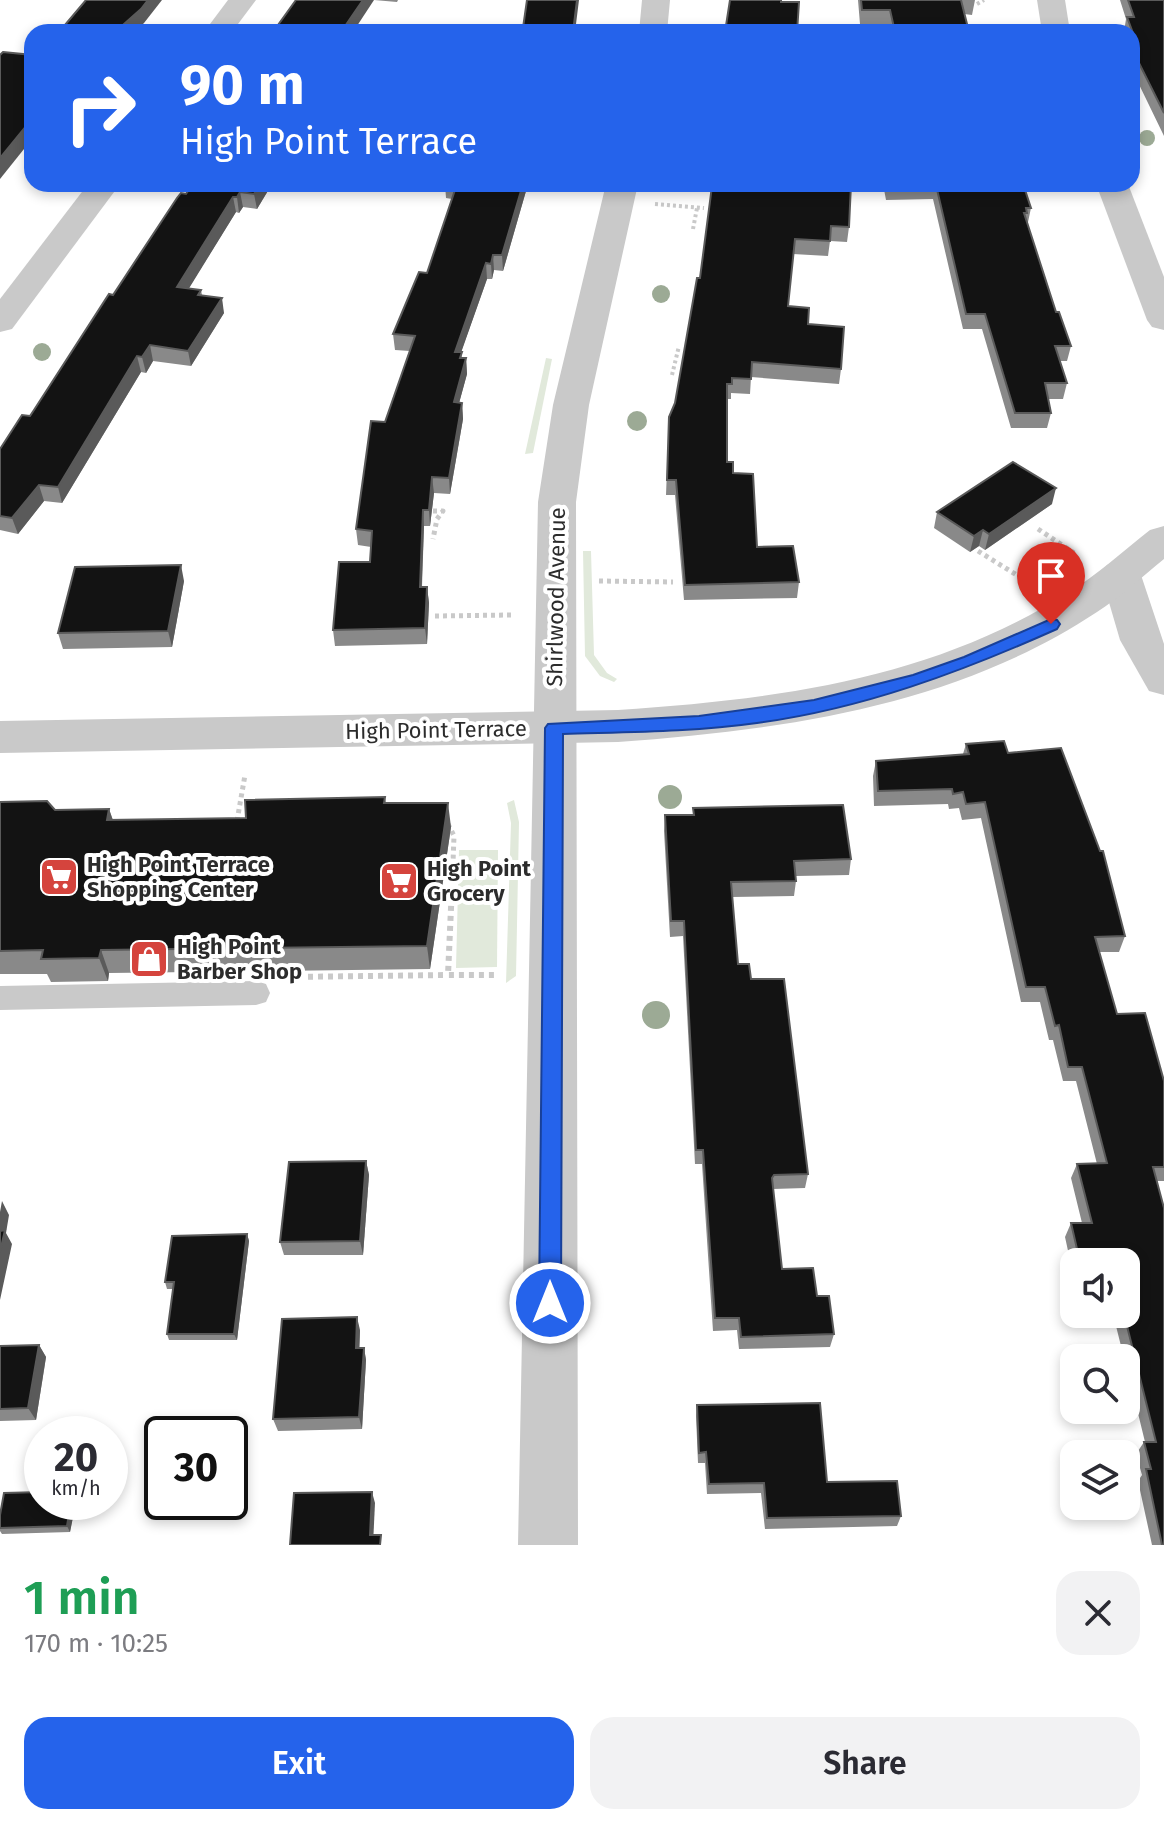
<!DOCTYPE html>
<meta charset="utf-8">
<style>
body{margin:0;font-family:"Fira Sans",sans-serif;background:#f2f2f3;color:#2b2b33;height:100vh;display:flex;flex-direction:column;font-size:30px;white-space:nowrap}
*{box-sizing:border-box;margin:0}
p{font-size:26px;color:#7c7c81}
.icon{flex:none;width:44px;height:44px;fill:none;stroke:currentColor;stroke-width:2;stroke-linecap:round;stroke-linejoin:round}
.map{position:relative;height:1545px;overflow:hidden}
.drawer{display:flex;flex-direction:column;background:#fff;flex:1}
.drawer>*{flex:none}
.banner{position:absolute;left:24px;top:24px;width:1116px;height:168px;border-radius:24px;box-shadow:0 4px 12px #0003;background:#2563eb;color:#fff;overflow:hidden}
.controls{position:absolute;left:1060px;top:1248px;display:grid;gap:16px}
.controls a{display:grid;place-items:center;width:80px;height:80px;border-radius:16px;background:#fff;box-shadow:0 4px 12px #0003;font-size:40px}
.speed{position:absolute;left:24px;top:1416px;display:flex;gap:16px;font-size:40px;font-weight:700;text-align:center}
.speed>*{display:grid;place-content:center;width:104px;height:104px;border-radius:50%;background:#fff;box-shadow:0 4px 12px #0003;line-height:1}
.speed small{font-size:20px;font-weight:400}
.speed .limit{border:4px solid #111;border-radius:12px;background:#fff;color:#111}
.pin{position:absolute;display:grid;place-items:center;width:68px;height:68px;color:#fff;margin:-82px -34px;border-radius:50% 50% 50% 0;rotate:-45deg;box-shadow:0 0 8px #0007}
.pin .icon{rotate:45deg}
.me{position:absolute;width:88px;margin:-44px;rotate:0deg;stroke-linejoin:round;filter:drop-shadow(0 0 6px #0008)}
.turn{display:flex;align-items:center;gap:28px;height:168px;padding:0 24px;font-size:36px}
.turn .icon{width:104px;height:104px;stroke-width:2.5}
.turn b{display:block;font-size:56px;line-height:68px}
.round{display:grid;place-items:center;flex:none;width:84px;height:84px;border-radius:24px;background:#f2f2f3}
.overview{display:flex;align-items:center;justify-content:space-between;height:136px;padding:0 24px}
h1{font-size:48px;font-weight:600;line-height:60px;color:#1e9e55}
.action{display:flex;gap:16px;margin-top:auto;padding:16px 24px}
.action a{flex:1;height:92px;border-radius:24px;background:#2563eb;color:#fff;font-size:32px;font-weight:600;line-height:92px;text-align:center}
.action a+a{background:#f2f2f3;color:#2b2b33}
.map>svg:first-child{display:block}
.green{fill:#e1e9db}
.lines{fill:none;stroke-linecap:round;stroke-linejoin:round}
.path-far2{stroke:#c9c9c9;stroke-width:4;stroke-dasharray:3 3;stroke-linecap:butt}
.path-far1{stroke:#c9c9c9;stroke-width:5;stroke-dasharray:4 4;stroke-linecap:butt}
.path{stroke:#c9c9c9;stroke-width:6;stroke-dasharray:5 5;stroke-linecap:butt}
.service{fill:#c9c9c9;fill-rule:evenodd}
.minor{fill:#c9c9c9;fill-rule:evenodd}
.tertiary{fill:#c9c9c9;fill-rule:evenodd}
.tree{fill:#9caa95}
.wall{fill:#898989}
.shaded-wall{fill:#5a5a5a}
.building{fill:#131313;stroke:#5a5a5a;stroke-width:2}
.route{fill:#2563eb;stroke:#184099;stroke-width:2}
.labels{text-anchor:middle;dominant-baseline:central;stroke-width:8;stroke-linejoin:round;paint-order:stroke}
.street-label{font-size:22px;fill:#2c2c2c;stroke:#fff}
.poi-label{font-size:22px;font-weight:bold;fill:#2c2c2c;stroke:#fff;text-anchor:start}
</style>
<div class="map">
<svg width="1164" height="1545" viewBox="0 0 1164 1545">
<rect width="100%" height="100%" fill="#fff"/>
<g class="green">
<polygon points="546,358 552,359 533,453 525,454"/>
<polygon points="583,551 591,551 594,655 607,673 617,679 614,682 600,676 585,656"/>
<polygon points="514,800 519,822 516,976 506,983 511,823 507,803"/>
<polygon points="459,850 498,850 497,967 456,968"/>
</g>
<g class="lines">
<g class="path-far2">
<polyline points="977,4 984,0"/>
<polyline points="655,204 704,208"/>
<polyline points="693,229 697,208"/>
<polyline points="672,375 679,346"/>
</g>
<g class="path-far1">
<polyline points="433,511 443,511 437,519 433,539"/>
<polyline points="1038,529 1074,553"/>
<polyline points="978,551 1028,582"/>
<polyline points="599,581 673,582"/>
<polyline points="435,616 511,615"/>
<polyline points="237,821 245,775"/>
<polyline points="448,824 454,836 452,888"/>
</g>
<g class="path">
<polyline points="452,886 448,975 498,975"/>
<polyline points="288,977 448,975"/>
</g>
<polygon class="service" points="256,981 266,984 270,993 266,1002 256,1005 0,1010 0,986"/>
<g class="minor">
<polygon points="228,0 256,0 232,32 204,32"/>
<polygon points="642,0 670,0 667,32 639,32"/>
<polygon points="1037,0 1065,0 1070,32 1042,32"/>
<polygon points="88,184 120,184 12,329 0,332 0,299"/>
<polygon points="606,184 638,184 589,405 576,502 578,1545 518,1545 538,502 553,405"/>
<polygon points="1096,184 1128,184 1164,277 1164,330 1152,327 1147,320"/>
<polygon points="1121,561 1135,565 1141,575 1164,644 1164,695 1149,691 1120,640 1101,575 1107,565"/>
</g>
<path class="tertiary" d="M 1164,526 L 1164,559 C 1142,577 1120,597 1097,612 C 955,706 784,730 618,742 L 0,753 L 0,721 L 618,710 C 778,699 929,680 1068,593 C 1097,575 1123,551 1150,530 Z"/>
</g>
<g class="tree">
<circle cx="1147" cy="138" r="8"/>
<circle cx="661" cy="294" r="9"/>
<circle cx="42" cy="352" r="9"/>
<circle cx="637" cy="421" r="10"/>
<circle cx="670" cy="797" r="12"/>
<circle cx="656" cy="1015" r="14"/>
</g>
<g class="wall">
<polygon points="296,0 398,0 397,2 374,0"/>
<polygon points="858,0 975,0 972,15 964,14 969,32 890,32 888,24 860,24"/>
<polygon points="1120,0 1164,0 1164,136 1132,70 1132,32 1124,32 1126,19"/>
<polygon points="193,184 272,184 257,209 243,207 239,213 236,212 188,289 201,290 202,295 224,313 191,366 153,361 146,373 141,372 62,503 44,501 18,534 0,530 0,449 30,416 113,295"/>
<polygon points="445,184 528,184 503,271 494,270 492,279 487,279 461,352 462,358 466,358 467,374 459,403 462,403 463,419 450,494 434,493 430,526 424,526 422,587 427,587 429,603 427,644 335,646 333,630 370,562 371,547 358,545 356,529 385,422 410,351 395,350 393,334 427,273 452,199 446,198"/>
<polygon points="883,184 1023,184 1031,208 1028,222 1027,222 1056,312 1071,346 1067,361 1060,361 1067,383 1063,399 1048,399 1051,413 1047,428 1011,428 982,329 963,329 933,199 886,200"/>
<polygon points="716,186 849,227 847,242 830,241 828,256 793,254 788,306 808,324 841,369 839,384 751,377 750,394 731,393 731,399 727,399 727,462 733,473 757,547 799,582 797,598 684,600 675,495 666,495 669,417 675,403 700,278"/>
<polygon points="1052,504 985,550 979,546 970,552 934,528 937,512"/>
<polygon points="184,581 172,647 63,649 58,633"/>
<polygon points="966,744 1008,753 1125,936 1119,952 1099,952 1117,1014 1164,1081 1164,1181 1157,1181 1164,1545 1152,1545 1138,1481 1142,1475 1136,1454 1144,1442 1145,1442 1126,1364 1126,1358 1124,1358 1113,1314 1126,1314 1126,1262 1074,1262 1074,1278 1065,1237 1071,1223 1082,1223 1071,1178 1077,1164 1097,1164 1076,1081 1063,1081 1053,1040 1049,1040 1040,1002 1021,1002 981,818 962,820 959,808 949,809 948,804 874,806 873,776 876,761 963,754"/>
<polygon points="385,797 386,803 451,827 430,969 109,973 108,981 51,982 47,974 0,974 0,802 55,810 109,809 113,820 246,818"/>
<polygon points="693,808 851,859 849,875 796,876 796,881 794,896 732,897 738,964 751,979 808,1174 805,1188 773,1189 782,1269 817,1296 834,1334 830,1347 739,1349 737,1330 713,1331 702,1164 695,1164 683,936 670,937 664,831 665,815 693,815"/>
<polygon points="366,1161 369,1175 363,1255 284,1255 280,1242"/>
<polygon points="247,1234 249,1241 237,1340 169,1340 167,1334 173,1289 167,1289 165,1282"/>
<polygon points="360,1330 359,1348 364,1348 366,1360 362,1429 278,1431 273,1419"/>
<polygon points="39,1345 46,1357 36,1420 0,1421 0,1346"/>
<polygon points="697,1405 827,1482 901,1516 897,1526 765,1529 761,1493 707,1494 705,1463 698,1463 696,1416"/>
<polygon points="76,1502 70,1532 2,1534 0,1531 0,1515"/>
</g>
<g class="shaded-wall">
<polygon points="148,0 162,0 144,23 135,32 117,32"/>
<polygon points="363,0 374,0 353,32 341,32"/>
<polygon points="577,0 579,0 575,32 573,32"/>
<polygon points="32,119 32,139 0,179 0,158"/>
<polygon points="260,184 272,184 257,209 254,194"/>
<polygon points="523,184 528,184 503,271 502,255"/>
<polygon points="240,192 243,207 239,213 237,197"/>
<polygon points="233,197 236,212 180,303 177,287"/>
<polygon points="493,255 494,270 492,279 491,264"/>
<polygon points="486,263 487,279 456,367 455,352"/>
<polygon points="222,298 224,313 191,366 188,351"/>
<polygon points="150,345 153,361 146,373 142,357"/>
<polygon points="137,356 141,372 62,503 58,487"/>
<polygon points="466,358 467,374 455,418 454,402"/>
<polygon points="462,403 463,419 450,494 449,478"/>
<polygon points="432,477 434,493 430,526 429,510"/>
<polygon points="39,485 44,501 18,534 12,518"/>
<polygon points="1056,488 1052,504 985,550 989,534"/>
<polygon points="423,510 424,526 421,603 420,587"/>
<polygon points="983,530 979,546 970,552 974,536"/>
<polygon points="181,565 184,581 172,647 168,631"/>
<polygon points="427,587 429,603 427,644 425,628"/>
<polygon points="448,803 451,827 430,969 427,946"/>
<polygon points="109,809 117,833 107,820"/>
<polygon points="101,950 109,973 108,981 99,958"/>
<polygon points="366,1161 369,1175 363,1255 360,1241"/>
<polygon points="2,1201 9,1215 6,1233 12,1244 0,1300 0,1212"/>
<polygon points="247,1234 249,1241 237,1340 234,1334"/>
<polygon points="357,1317 360,1330 359,1361 356,1348"/>
<polygon points="39,1345 46,1357 36,1420 28,1408"/>
<polygon points="364,1348 366,1360 362,1429 359,1417"/>
<polygon points="372,1492 375,1503 373,1545 370,1535"/>
<polygon points="71,1502 76,1502 70,1532 67,1526"/>
</g>
<g class="building">
<polygon points="86,0 148,0 141,9 123,25 117,32 59,32"/>
<polygon points="296,0 363,0 341,32 273,32"/>
<polygon points="527,0 577,0 573,32 500,32 502,27 523,28"/>
<polygon points="730,0 781,0 781,2 799,2 797,32 725,32"/>
<polygon points="861,0 961,0 969,32 895,32 890,10 862,10"/>
<polygon points="1128,0 1164,0 1164,113 1132,49 1132,44 1137,44 1127,17 1134,17"/>
<polygon points="3,52 32,55 32,119 0,158 0,55"/>
<polygon points="193,184 260,184 254,194 240,192 237,197 233,197 177,287 201,290 198,295 222,298 188,351 150,345 142,357 137,356 58,487 39,485 12,518 0,516 0,449 22,415 30,416 34,410 109,294 113,295 177,198 181,193 186,194"/>
<polygon points="457,184 523,184 502,255 493,255 491,264 486,263 455,352 462,352 460,358 466,358 454,402 462,403 449,478 432,477 429,510 423,510 420,587 427,587 425,628 333,630 339,562 370,562 372,531 356,529 371,421 385,422 415,336 393,334 419,272 427,273"/>
<polygon points="716,184 851,184 849,227 831,226 830,241 795,239 788,306 809,308 808,324 844,327 841,369 752,362 751,379 732,378 732,384 727,384 727,462 733,462 733,473 753,474 757,547 793,546 799,582 685,585 676,480 667,480 669,417 675,403 697,278 700,278 712,186 716,186"/>
<polygon points="888,184 1023,184 1031,208 1026,208 1027,213 1024,213 1056,312 1059,312 1071,346 1055,346 1067,383 1045,383 1051,413 1015,413 985,314 966,314 936,185 889,185"/>
<polygon points="1013,462 1056,488 989,534 983,530 974,536 937,512"/>
<polygon points="181,565 168,631 58,633 75,567"/>
<polygon points="1004,741 1008,753 1061,748 1100,851 1103,851 1125,936 1095,937 1117,1014 1145,1013 1164,1081 1164,1167 1153,1167 1164,1208 1164,1545 1162,1545 1146,1469 1151,1469 1144,1442 1156,1442 1124,1314 1126,1314 1126,1262 1080,1262 1071,1223 1092,1223 1077,1164 1107,1163 1082,1067 1068,1067 1059,1025 1055,1026 1045,987 1026,987 985,802 966,804 963,792 953,794 952,789 878,791 876,761 969,754 966,744"/>
<polygon points="385,797 384,803 448,803 427,946 101,950 99,958 41,959 43,950 0,951 0,802 47,801 55,810 109,809 107,820 246,818 245,800"/>
<polygon points="843,805 851,859 794,861 796,881 731,882 738,964 749,964 751,979 784,979 808,1174 774,1175 772,1178 782,1269 813,1268 817,1296 829,1296 834,1334 741,1337 739,1318 715,1318 703,1150 696,1150 684,921 671,921 665,815 694,815 693,808"/>
<polygon points="366,1161 360,1241 280,1242 289,1162"/>
<polygon points="5,1230 0,1252 0,1231"/>
<polygon points="247,1234 234,1334 167,1334 174,1282 165,1282 172,1236"/>
<polygon points="357,1317 356,1348 364,1348 359,1417 273,1419 282,1319"/>
<polygon points="39,1345 28,1408 0,1409 0,1346"/>
<polygon points="820,1403 827,1482 897,1481 901,1516 767,1518 764,1483 709,1484 706,1452 699,1453 697,1405"/>
<polygon points="42,1492 42,1502 71,1502 67,1526 0,1528 0,1515 4,1493"/>
<polygon points="372,1492 370,1535 381,1535 380,1545 290,1545 294,1493"/>
</g>
<path class="route" d="M 1051,619 L 1057,620 L 1060,624 L 1057,629 C 961,672 862,709 757,723 C 693,732 627,732 563,734 L 561,1303 L 558,1311 L 550,1314 L 542,1311 L 539,1303 L 545,728 L 548,724 L 699,716 L 814,700 L 913,675 L 964,657 Z"/>
<defs>
<g id="supermarket-square" transform="scale(2)"><rect x="-9" y="-9" width="18" height="18" rx="4" fill="#d5443d" stroke="#fff"/><path d="M-6-5.5h2.5l.6 2H6L4.5 2H-2.5L-4.4-4H-6ZM-1.5 3.2a1.3 1.3 0 1 0 .1 0ZM3 3.2a1.3 1.3 0 1 0 .1 0Z" fill="#fff"/></g>
<g id="shop-square" transform="scale(2)"><rect x="-9" y="-9" width="18" height="18" rx="4" fill="#d5443d" stroke="#fff"/><path d="M-5-2.5h2.3a2.7 3.5 0 0 1 5.4 0H5L5.5 6h-11ZM-1.5-2.5h3a1.5 2.3 0 0 0-3 0Z" fill="#fff"/></g>
</defs>
<g fill-rule="evenodd">
<use href="#supermarket-square" x="59" y="877"/>
<use href="#supermarket-square" x="399" y="881"/>
<use href="#shop-square" x="149" y="959"/>
</g>
<g class="labels">
<g class="street-label">
<text transform="translate(556 597) rotate(-89)">Shirlwood Avenue</text>
<text transform="translate(436 730) rotate(-1)">High Point Terrace</text>
</g>
<g class="poi-label">
<text x="87" y="864">High Point Terrace<tspan x="87" dy="25">Shopping Center</tspan></text>
<text x="427" y="868">High Point<tspan x="427" dy="25">Grocery</tspan></text>
<text x="177" y="946">High Point<tspan x="177" dy="25">Barber Shop</tspan></text>
</g>
</g>
</svg>
<div class="controls">
<a><svg class="icon" aria-label="sound" viewBox="0 0 24 24"><path d="M4 9h4l5-4v14l-5-4H4zM17 9q2 3 0 6"/></svg></a>
<a><svg class="icon" aria-label="search" viewBox="0 0 24 24"><circle cx="10" cy="10" r="6"/><path d="M15 15l6 6"/></svg></a>
<a><svg class="icon" aria-label="layers" viewBox="0 0 24 24"><path d="M12 4l9 5-9 5-9-5zM3 14l9 5 9-5"/></svg></a>
</div>
<div class="speed"><div>20<small>km/h</small></div><div class="limit">30</div></div>
<div class="pin" style="left:1051px;top:624px;background:#d93025"><svg class="icon" aria-label="arrive" viewBox="0 0 24 24"><path d="M6 21V4h12l-3 4 3 4H6"/></svg></div>
<svg class="me" style="left:550px;top:1303px" viewBox="-20 -20 40 40"><circle r="17" fill="#2563eb" stroke="#fff" stroke-width="3"/><path d="M0-11L8 9 0 5-8 9z" fill="#fff"/></svg>
<div class="banner">
<div class="turn"><svg class="icon" aria-label="right" viewBox="0 0 24 24"><path d="M7 20v-9h11M14 6l5 5-5 5"/></svg><div><b>90 m</b>High Point Terrace</div></div>
</div>
</div>
<section class="drawer">
<div class="overview"><div><h1>1 min</h1><p>170 m · 10:25</p></div><a class="round"><svg class="icon" aria-label="close" viewBox="0 0 24 24"><path d="M6 6l12 12M18 6L6 18"/></svg></a></div>
<div class="action"><a>Exit</a><a>Share</a></div>
</section>
